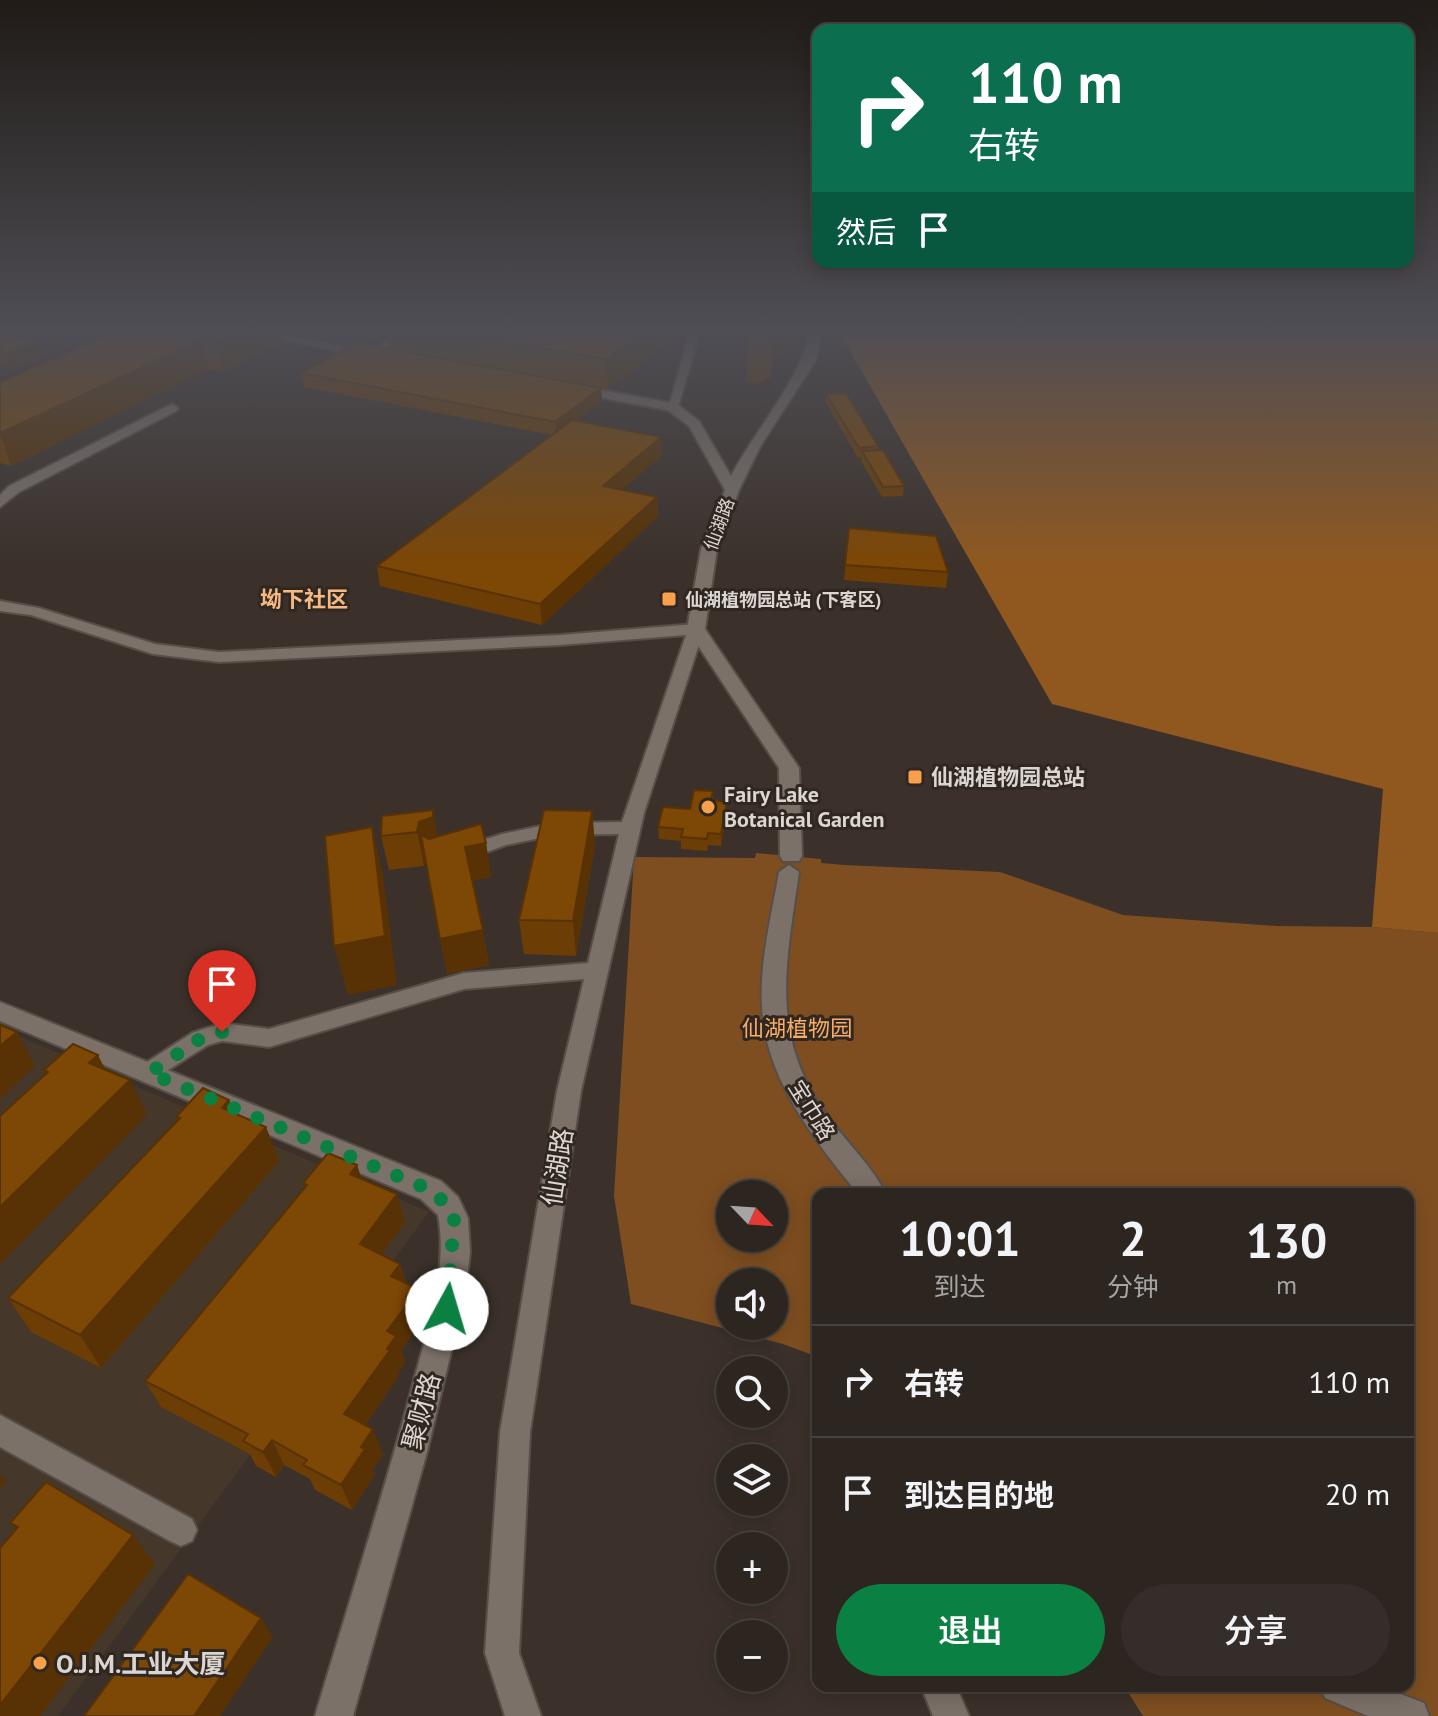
<!DOCTYPE html>
<html lang="zh">
<meta charset="utf-8">
<style>
body{margin:0;font-family:"PT Sans","Noto Sans SC",sans-serif;background:#342d29;color:#f1f3f6;height:100vh;display:flex;flex-direction:column;font-size:30px;white-space:nowrap}
*{box-sizing:border-box;margin:0}
p{font-size:26px;color:#a6a5a5}
.icon{flex:none;width:44px;height:44px;fill:none;stroke:currentColor;stroke-width:2;stroke-linecap:round;stroke-linejoin:round}
.map{position:relative;flex:1;overflow:hidden}
.drawer{position:absolute;left:812px;top:1188px;width:602px;height:504px;display:flex;flex-direction:column;background:#2c2520;border-radius:16px;box-shadow:0 4px 20px #0003,0 0 0 2px #48423e}
.drawer>*{flex:none}
.top-card{position:absolute;left:812px;top:24px;width:602px;height:244px;border-radius:16px;box-shadow:0 4px 20px #0003,0 0 0 2px #48423e;background:#0b6e4f;color:#fff;overflow:hidden}
.needle{width:52px;rotate:115deg}
.tools{position:absolute;left:716px;top:1180px;display:grid;gap:16px}
.tools a{display:grid;place-items:center;width:72px;height:72px;border-radius:50%;background:#2c2520;box-shadow:0 4px 20px #0003,0 0 0 2px #48423e;font-size:40px}
.pin{position:absolute;display:grid;place-items:center;width:68px;height:68px;color:#fff;margin:-82px -34px;border-radius:50% 50% 50% 0;rotate:-45deg;box-shadow:0 0 8px #0007}
.pin .icon{rotate:45deg}
.me{position:absolute;width:88px;margin:-44px;rotate:6deg;stroke-linejoin:round;filter:drop-shadow(0 0 6px #0008)}
.turn{display:flex;align-items:center;gap:28px;height:168px;padding:0 24px;font-size:36px}
.turn .icon{width:104px;height:104px;stroke-width:2.5}
.turn b{display:block;font-size:56px;line-height:68px}
.then{display:flex;align-items:center;height:76px;padding:0 24px;background:#0003;gap:16px;font-size:30px}
.eta{display:flex;justify-content:space-evenly;align-items:center;height:136px;text-align:center}
.eta b{font-size:48px;font-weight:600;line-height:56px}
.cta{display:flex;gap:16px;margin-top:auto;padding:16px 24px}
.cta a{flex:1;height:92px;border-radius:48px;background:#0b8043;color:#fff;font-size:32px;font-weight:600;line-height:92px;text-align:center}
.cta a+a{background:#342d29;color:#f1f3f6}
ul{padding:0;list-style:none}
li{display:flex;align-items:center;gap:24px;height:112px;padding:0 24px;border-top:2px solid #48423e}
li div{flex:1}
li b{display:block;font-size:30px}
li em{font-style:normal}
.map>svg:first-child{display:block}
.built{fill:#45372a}
.green{fill:#7e4e20;fill-rule:evenodd}
.forest{fill:#90581f}
.lines{fill:none;stroke-linecap:round;stroke-linejoin:round}
.minor-casing{stroke:#564e48;stroke-width:4}
.tertiary-casing{stroke:#564e48;stroke-width:4}
.minor{fill:#7c7169;fill-rule:evenodd}
.tertiary{fill:#7c7169;fill-rule:evenodd}
.wall{fill:#6c3d04}
.shaded-wall{fill:#583204}
.building{fill:#7d4705;stroke:#583204;stroke-width:2}
.route{stroke:#0b8043;stroke-width:14;stroke-dasharray:0 25.2}
.poi-dot{fill:#f8a04b;stroke:#302820;stroke-width:3}
.labels{text-anchor:middle;dominant-baseline:central;stroke-width:6;stroke-linejoin:round;paint-order:stroke}
.far-street-label{font-size:18px;fill:#dcd6d2;stroke:#302820}
.far-poi-label{font-size:18px;font-weight:bold;fill:#dcd6d2;stroke:#302820;text-anchor:start}
.far-quarter-label{font-size:22px;font-weight:bold;fill:#f6b983;stroke:#302820}
.poi-label{font-size:22px;font-weight:bold;fill:#dcd6d2;stroke:#302820;text-anchor:start}
.park-label{font-size:22px;fill:#faad66;stroke:#302820}
.street-label{font-size:22px;fill:#dcd6d2;stroke:#302820}
.near-street-label{font-size:26px;fill:#dcd6d2;stroke:#302820}
.near-poi-label{font-size:26px;font-weight:bold;fill:#dcd6d2;stroke:#302820;text-anchor:start}
</style>
<div class="map">
<svg width="1438" height="1716" viewBox="0 0 1438 1716">
<rect width="100%" height="100%" fill="#3b312a"/>
<g class="built">
<polygon points="0,328 115,328 0,377"/>
<polygon points="0,1028 429,1212 58,1716 0,1716"/>
</g>
<path class="green" d="M 756,853 L 821,859 L 821,863 L 845,865 L 1000,872 L 1123,915 L 1277,926 L 1372,927 L 1438,933 L 1438,1716 L 1143,1716 L 1124,1686 L 1408,1686 L 1408,1194 L 818,1194 L 818,1357 L 783,1344 L 631,1304 L 614,1196 L 634,857 L 755,858 ZM 730,1194 L 774,1194 L 774,1238 L 730,1238 ZM 730,1282 L 774,1282 L 774,1326 L 730,1326 Z"/>
<polygon class="forest" points="837,328 1438,328 1438,933 1372,927 1383,789 1052,704"/>
<g class="lines">
<g class="minor-casing">
<g id="minor">
<polygon points="410,328 422,328 375,355 366,353"/>
<polygon points="691,328 701,328 678,407 668,410"/>
<polygon points="172,404 178,408 176,411 19,492 0,507 0,495 9,486"/>
<polygon points="0,601 39,608 155,644 219,652 560,635 696,624 704,629 644,813 581,1091 530,1432 519,1653 541,1716 505,1716 485,1653 500,1432 557,1091 584,979 464,989 269,1047 222,1041 208,1045 149,1082 141,1080 137,1073 141,1066 192,1033 222,1023 269,1029 464,973 588,963 619,834 555,835 506,845 462,861 452,854 455,849 502,834 555,823 622,822 686,635 560,645 219,662 153,654 31,615 0,611"/>
<path d="M 789,865 L 799,872 C 787,960 769,1031 823,1110 C 842,1138 871,1164 886,1194 L 858,1194 C 817,1143 770,1085 763,1018 C 757,970 771,919 779,872 Z"/>
<polygon points="0,1415 192,1519 197,1530 192,1541 181,1546 170,1541 0,1447"/>
<polygon points="921,1686 956,1686 969,1716 933,1716"/>
<polygon points="1320,1686 1380,1686 1424,1703 1429,1716 1368,1716 1325,1698"/>
</g>
</g>
<g class="tertiary-casing">
<g id="tertiary">
<polygon points="225,328 249,328 381,354 375,358"/>
<path d="M 810,328 L 822,328 L 816,360 L 761,445 L 739,490 L 717,549 L 705,629 L 799,768 L 802,856 L 799,861 L 783,861 L 780,856 L 779,768 L 687,629 L 701,549 L 725,490 L 689,426 L 668,410 L 575,393 L 569,389 L 575,385 L 677,404 L 699,421 L 731,476 C 753,433 807,372 810,328 Z"/>
<path d="M 0,1002 L 441,1181 L 458,1197 L 468,1218 L 470,1251 L 466,1290 L 427,1452 L 353,1716 L 315,1716 C 347,1609 381,1502 410,1395 C 424,1339 449,1273 438,1215 L 421,1199 L 0,1021 Z"/>
</g>
</g>
<use href="#minor" class="minor"/>
<use href="#tertiary" class="tertiary"/>
</g>
<g class="wall">
<polygon points="124,328 678,328 679,336 608,389 483,367 601,388 602,402 576,421 661,437 662,455 621,490 657,497 658,516 542,625 380,586 377,566 552,435 304,387 301,373 390,349 388,337 382,341 312,328 301,334 282,331 284,342 224,372 208,369 11,466 0,463 0,382"/>
<polygon points="748,328 788,328 785,355 772,359 771,378 764,378 764,383 746,383"/>
<polygon points="0,334 38,341 42,354 10,368 0,366"/>
<polygon points="826,394 878,446 878,450 904,486 903,496 882,497 861,461 862,457 858,458 826,403"/>
<polygon points="849,528 948,572 946,588 844,580"/>
<polygon points="713,791 713,801 727,802 727,813 721,846 708,845 707,851 681,849 681,841 659,839 658,827 690,809"/>
<polygon points="592,811 595,845 576,956 524,954 519,920"/>
<polygon points="382,816 438,836 486,843 491,877 473,880 489,965 447,974 425,858 424,866 389,870 381,836"/>
<polygon points="229,1100 235,1114 266,1127 279,1161 101,1368 31,1332 8,1298 178,1121 176,1117"/>
<polygon points="357,1165 361,1179 397,1194 405,1222 381,1254 400,1264 406,1283 414,1287 421,1314 418,1319 420,1324 401,1351 405,1362 398,1373 399,1376 365,1425 383,1454 373,1469 375,1474 352,1510 315,1490 310,1479 284,1465 276,1477 256,1466 250,1454 161,1407 145,1381 305,1188 303,1183"/>
</g>
<g class="shaded-wall">
<polygon points="248,328 281,328 284,342 224,372 217,343"/>
<polygon points="299,328 312,328 301,334"/>
<polygon points="379,328 386,328 388,337 382,341"/>
<polygon points="650,328 678,328 679,336 608,389 606,359"/>
<polygon points="772,328 788,328 785,355 772,359"/>
<polygon points="201,340 208,369 11,466 0,433"/>
<polygon points="38,341 42,354 10,368 5,355"/>
<polygon points="601,388 602,402 556,436 555,422"/>
<polygon points="661,437 662,455 604,505 603,486"/>
<polygon points="657,497 658,516 542,625 540,604"/>
<polygon points="727,802 727,813 721,846 721,834"/>
<polygon points="433,810 439,844 425,856 424,866 417,832 419,822"/>
<polygon points="592,811 595,845 576,956 573,921"/>
<polygon points="372,827 383,875 397,985 348,995 334,946"/>
<polygon points="486,843 491,877 471,881 465,847"/>
<polygon points="483,930 489,965 447,974 440,939"/>
<polygon points="0,1031 17,1032 35,1066 0,1099"/>
<polygon points="98,1055 115,1089 89,1063"/>
<polygon points="130,1080 147,1115 0,1264 0,1207"/>
<polygon points="229,1100 243,1134 222,1108"/>
<polygon points="266,1127 279,1161 101,1368 80,1335"/>
<polygon points="357,1165 366,1192 350,1174"/>
<polygon points="397,1194 405,1222 369,1271 360,1244"/>
<polygon points="400,1264 408,1291 391,1276"/>
<polygon points="414,1287 421,1314 418,1319 420,1324 401,1351 405,1362 398,1373 399,1376 355,1439 344,1414 387,1349 387,1331"/>
<polygon points="373,1429 383,1454 373,1469 375,1474 352,1510 341,1485 361,1447"/>
<polygon points="272,1440 284,1465 276,1477 263,1452"/>
<polygon points="0,1474 6,1481 0,1489"/>
<polygon points="133,1535 155,1564 40,1716 0,1716 0,1705"/>
<polygon points="261,1618 273,1637 220,1716 194,1716"/>
</g>
<g class="building">
<polygon points="124,328 248,328 217,343 201,340 0,433 0,382"/>
<polygon points="423,328 650,328 606,359"/>
<polygon points="748,328 772,328 772,343 765,343 765,347 746,347"/>
<polygon points="0,334 38,341 5,355 0,353"/>
<polygon points="358,343 601,388 555,422 301,373"/>
<polygon points="846,393 878,446 859,448 826,394"/>
<polygon points="572,420 661,437 603,486 657,497 540,604 377,566"/>
<polygon points="883,450 904,486 883,487 862,451"/>
<polygon points="849,528 936,536 948,572 845,565"/>
<polygon points="694,790 713,791 711,800 727,802 721,834 708,833 707,839 681,837 683,829 658,827 663,807 690,809"/>
<polygon points="433,810 433,817 419,822 417,832 381,836 382,816"/>
<polygon points="544,810 592,811 573,921 519,920"/>
<polygon points="481,824 486,843 465,847 483,930 440,939 421,835 429,839"/>
<polygon points="372,827 385,936 334,946 325,836"/>
<polygon points="0,1025 17,1032 0,1046"/>
<polygon points="73,1044 98,1055 89,1063 130,1080 0,1207 0,1116 48,1072 44,1070"/>
<polygon points="203,1088 229,1100 222,1108 266,1127 80,1335 8,1298 180,1118 176,1117"/>
<polygon points="328,1153 357,1165 350,1174 397,1194 360,1244 400,1264 391,1276 414,1287 407,1296 412,1298 387,1331 396,1336 387,1349 390,1350 344,1414 373,1429 361,1447 365,1449 341,1485 303,1465 307,1460 272,1440 263,1452 243,1441 248,1434 145,1381 307,1185 303,1183"/>
<polygon points="46,1482 133,1535 0,1705 0,1548 18,1527 10,1523"/>
<polygon points="188,1574 261,1618 194,1716 84,1716"/>
</g>
<linearGradient id="sky" x2="0" y2="1"><stop stop-color="#201b17"/><stop offset="0.58" stop-color="#4f4e55"/><stop offset="1" stop-color="#4f4e55" stop-opacity="0"/></linearGradient>
<rect width="1438" height="568" fill="url(#sky)"/>
<g class="lines">
<polyline class="route" points="222,1032 200,1039 149,1073 431,1190 449,1207 454,1220 447,1309"/>
</g>
<g class="poi-dot">
<rect x="661" y="591" width="16" height="16" rx="4"/>
<rect x="907" y="769" width="16" height="16" rx="4"/>
<circle cx="708" cy="807" r="8"/>
<circle cx="40" cy="1663" r="8"/>
</g>
<g class="labels">
<g class="far-street-label">
<text transform="translate(719 524) rotate(-70)">仙湖路</text>
</g>
<g class="far-poi-label">
<text x="685" y="599">仙湖植物园总站 (下客区)</text>
</g>
<g class="far-quarter-label">
<text x="304" y="599">坳下社区</text>
</g>
<g class="poi-label">
<text x="931" y="777">仙湖植物园总站</text>
<text x="724" y="794">Fairy Lake<tspan x="724" dy="25">Botanical Garden</tspan></text>
</g>
<g class="park-label">
<text x="797" y="1028">仙湖植物园</text>
</g>
<g class="street-label">
<text transform="translate(812 1110) rotate(58)">宝巾路</text>
</g>
<g class="near-street-label">
<text transform="translate(557 1167) rotate(-81)">仙湖路</text>
<text transform="translate(421 1411) rotate(-75)">聚财路</text>
</g>
<g class="near-poi-label">
<text x="56" y="1663">O.J.M.工业大厦</text>
</g>
</g>
</svg>
<div class="tools">
<a><svg class="needle" viewBox="-14 -14 28 28"><path d="M0-13l5 13h-10z" fill="#e53935"/><path d="M0 13l5-13h-10z" fill="#a6a5a5"/></svg></a>
<a><svg class="icon" aria-label="sound" viewBox="0 0 24 24"><path d="M4 9h4l5-4v14l-5-4H4zM17 9q2 3 0 6"/></svg></a>
<a><svg class="icon" aria-label="search" viewBox="0 0 24 24"><circle cx="10" cy="10" r="6"/><path d="M15 15l6 6"/></svg></a>
<a><svg class="icon" aria-label="layers" viewBox="0 0 24 24"><path d="M12 4l9 5-9 5-9-5zM3 14l9 5 9-5"/></svg></a>
<a>+</a>
<a>−</a>
</div>
<div class="pin" style="left:222px;top:1032px;background:#d93025"><svg class="icon" aria-label="arrive" viewBox="0 0 24 24"><path d="M6 21V4h12l-3 4 3 4H6"/></svg></div>
<svg class="me" style="left:447px;top:1309px" viewBox="-20 -20 40 40"><circle r="19" fill="#fff"/><path d="M0-13L10 11 0 6-10 11z" fill="#0b8043"/></svg>
<div class="top-card">
<div class="turn"><svg class="icon" aria-label="right" viewBox="0 0 24 24"><path d="M7 20v-9h11M14 6l5 5-5 5"/></svg><div><b>110 m</b>右转</div></div>
<div class="then">然后<svg class="icon" aria-label="arrive" viewBox="0 0 24 24"><path d="M6 21V4h12l-3 4 3 4H6"/></svg></div>
</div>
<section class="drawer">
<div class="eta">
<div><b>10:01</b><p>到达</p></div>
<div><b>2</b><p>分钟</p></div>
<div><b>130</b><p>m</p></div>
</div>
<ul>
<li><svg class="icon" aria-label="right" viewBox="0 0 24 24"><path d="M7 20v-9h11M14 6l5 5-5 5"/></svg><div><b>右转</b></div><em>110 m</em></li>
<li><svg class="icon" aria-label="arrive" viewBox="0 0 24 24"><path d="M6 21V4h12l-3 4 3 4H6"/></svg><div><b>到达目的地</b></div><em>20 m</em></li>
</ul>
<div class="cta"><a>退出</a><a>分享</a></div>
</section>
</div>
